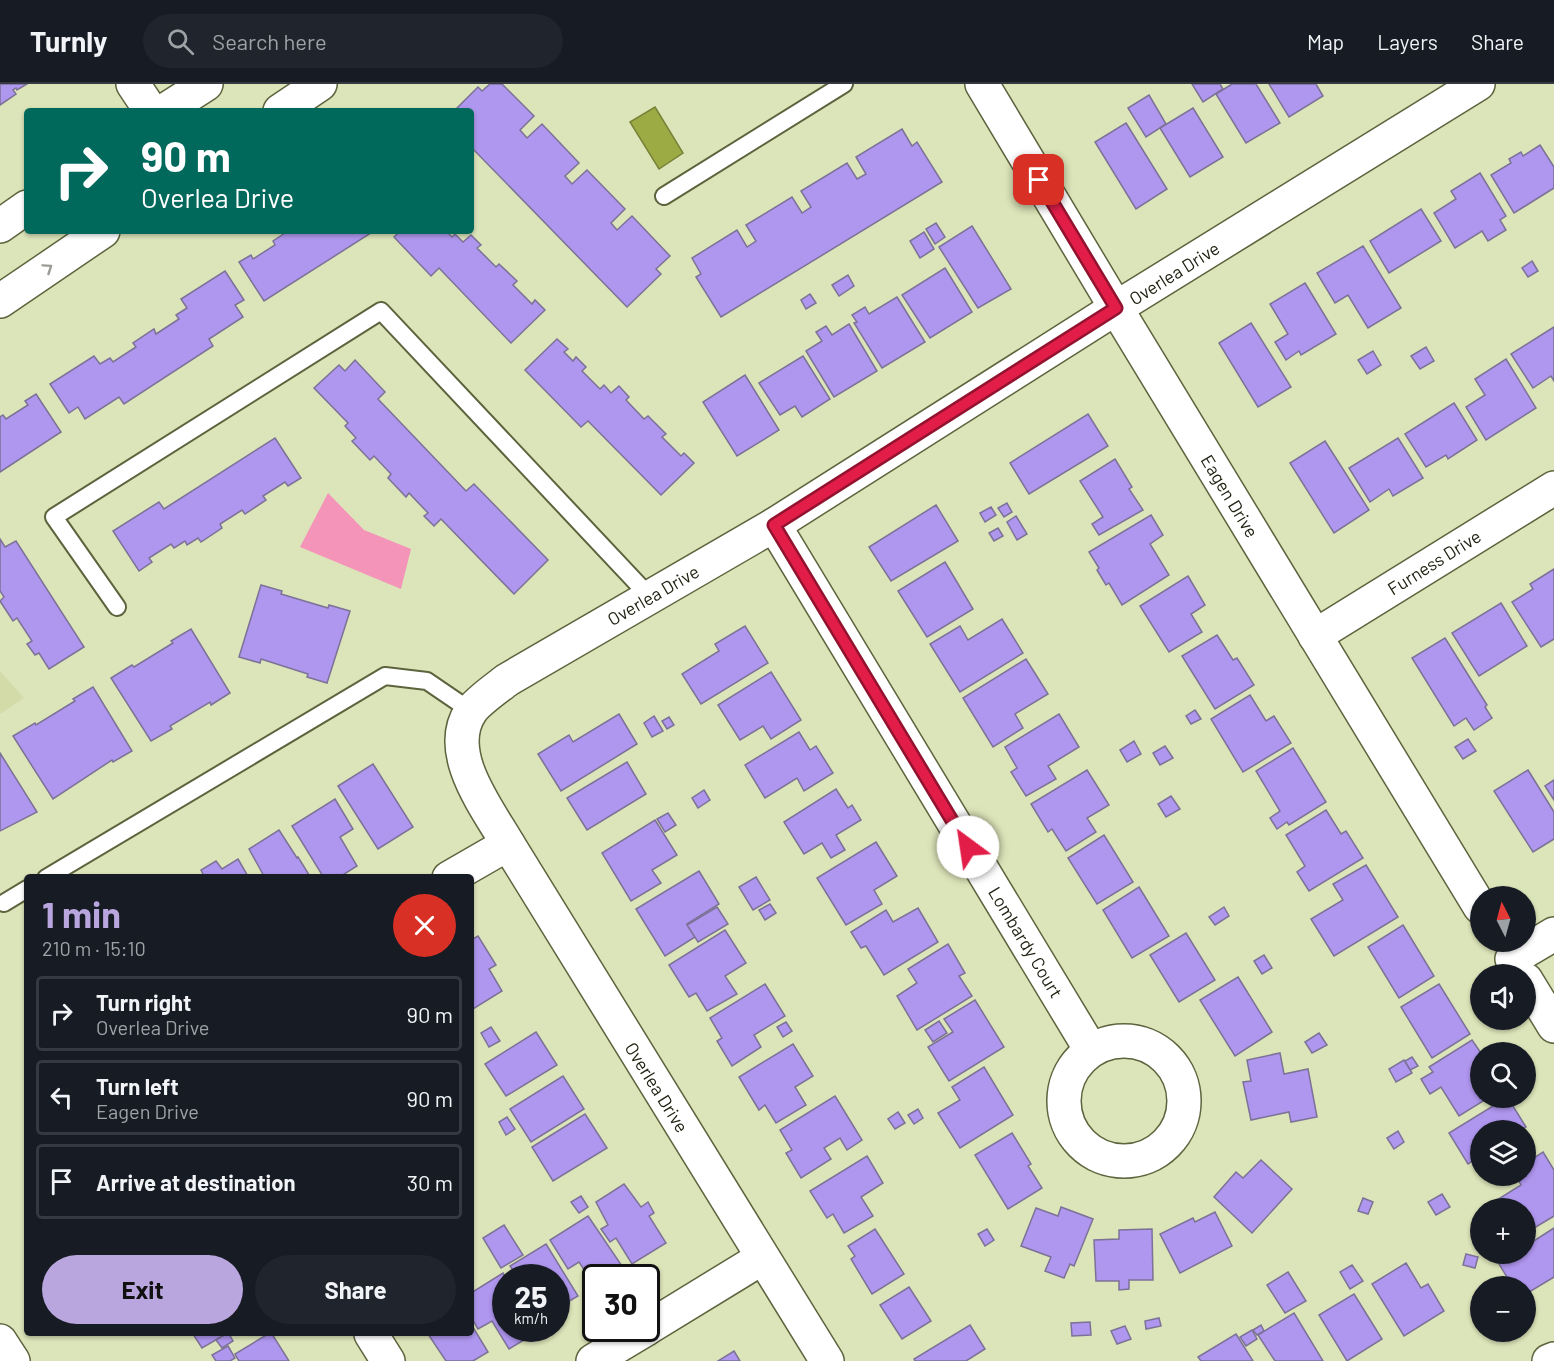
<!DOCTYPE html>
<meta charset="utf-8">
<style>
body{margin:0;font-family:Barlow,sans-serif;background:#20242c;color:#f1f3f6;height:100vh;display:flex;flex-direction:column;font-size:22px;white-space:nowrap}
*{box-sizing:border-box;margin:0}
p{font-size:20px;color:#9ea1a6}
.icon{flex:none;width:33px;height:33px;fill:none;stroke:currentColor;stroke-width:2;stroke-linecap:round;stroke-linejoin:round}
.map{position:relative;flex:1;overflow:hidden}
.side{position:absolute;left:24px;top:790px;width:450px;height:462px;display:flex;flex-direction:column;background:#171b24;border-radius:6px;box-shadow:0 2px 4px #0004}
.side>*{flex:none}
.top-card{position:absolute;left:24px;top:24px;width:450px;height:126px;border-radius:6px;box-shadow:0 2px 4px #0004;background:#00695c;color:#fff;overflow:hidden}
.needle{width:39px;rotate:354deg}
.fabs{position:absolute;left:1470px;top:802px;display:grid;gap:12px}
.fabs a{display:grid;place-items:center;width:66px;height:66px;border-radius:50%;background:#171b24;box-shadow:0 2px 4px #0004;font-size:30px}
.speed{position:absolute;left:492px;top:1180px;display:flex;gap:12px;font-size:30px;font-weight:700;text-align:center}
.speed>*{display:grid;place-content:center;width:78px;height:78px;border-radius:50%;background:#171b24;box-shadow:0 2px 4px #0004;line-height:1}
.speed small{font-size:15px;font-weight:400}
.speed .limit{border:3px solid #111;border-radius:9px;background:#fff;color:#111}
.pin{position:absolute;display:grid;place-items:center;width:51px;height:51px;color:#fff;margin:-26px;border-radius:12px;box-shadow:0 3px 9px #0006}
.me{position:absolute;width:66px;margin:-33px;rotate:329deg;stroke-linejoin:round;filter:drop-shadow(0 0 4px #0008)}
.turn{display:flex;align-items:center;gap:21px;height:126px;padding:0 18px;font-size:27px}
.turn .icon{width:78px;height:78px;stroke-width:2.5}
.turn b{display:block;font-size:42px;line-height:51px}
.round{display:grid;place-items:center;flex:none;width:63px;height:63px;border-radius:32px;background:#20242c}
.headline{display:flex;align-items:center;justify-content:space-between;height:102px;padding:0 18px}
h1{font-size:36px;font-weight:700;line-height:45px;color:#b9a6de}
.action{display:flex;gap:12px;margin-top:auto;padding:12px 18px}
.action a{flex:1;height:69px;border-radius:36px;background:#b9a6de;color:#111;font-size:24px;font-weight:700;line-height:69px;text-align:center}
.action a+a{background:#20242c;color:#f1f3f6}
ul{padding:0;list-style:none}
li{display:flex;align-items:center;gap:18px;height:75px;margin:0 12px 9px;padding:0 6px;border:3px solid #363941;border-radius:6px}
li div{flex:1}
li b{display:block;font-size:22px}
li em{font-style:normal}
header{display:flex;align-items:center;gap:36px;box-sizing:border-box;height:84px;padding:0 30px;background:#171b24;border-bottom:2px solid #363941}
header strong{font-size:28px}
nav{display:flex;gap:33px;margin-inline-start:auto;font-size:21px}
.search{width:420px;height:54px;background:#20242c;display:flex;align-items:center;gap:15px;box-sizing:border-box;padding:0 21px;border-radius:33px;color:#9ea1a6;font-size:22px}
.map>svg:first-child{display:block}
.built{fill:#d3dca9}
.green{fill:#f594b9}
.water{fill:#9dab45;stroke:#788236;stroke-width:1.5}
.building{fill:#af96ee;stroke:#7c7297;stroke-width:1.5}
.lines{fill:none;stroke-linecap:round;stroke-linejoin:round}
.service-casing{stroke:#5d633d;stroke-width:20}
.minor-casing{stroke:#5d633d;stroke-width:36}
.tertiary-casing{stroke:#5d633d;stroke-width:36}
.secondary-casing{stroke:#5d633d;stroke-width:36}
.service{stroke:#fff;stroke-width:16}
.minor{stroke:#fff;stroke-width:33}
.tertiary{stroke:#fff;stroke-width:33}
.secondary{stroke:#fff;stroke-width:33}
.oneway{stroke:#9b9c95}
.route-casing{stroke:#92132f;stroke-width:15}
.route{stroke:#e11d48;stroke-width:10}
.labels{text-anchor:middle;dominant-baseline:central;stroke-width:4.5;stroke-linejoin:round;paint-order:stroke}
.street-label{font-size:18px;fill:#212313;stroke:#fff}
</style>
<header>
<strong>Turnly</strong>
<div class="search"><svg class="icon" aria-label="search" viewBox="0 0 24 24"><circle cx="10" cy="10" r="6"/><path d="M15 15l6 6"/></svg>Search here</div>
<nav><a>Map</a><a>Layers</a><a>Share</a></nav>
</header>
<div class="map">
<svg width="1554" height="1277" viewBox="0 0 1554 1277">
<rect width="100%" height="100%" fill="#dce4b9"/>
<polygon class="built" points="0,587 24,614 0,630"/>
<polygon class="green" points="328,409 364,446 411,465 401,505 300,463"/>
<polygon class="water" points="655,23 683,69 659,85 630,38"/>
<g class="building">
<polygon points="0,0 27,0 17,6 16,4 13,6 16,10 0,21"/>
<polygon points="490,0 502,0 534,32 520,46 527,54 542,40 579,79 565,92 572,100 587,86 625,125 611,139 617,146 632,132 670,172 656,185 661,190 627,223 471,63 471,27 454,27 478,3 482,7"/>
<polygon points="1192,0 1220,0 1223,5 1203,18"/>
<polygon points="1232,0 1256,0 1280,39 1246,59 1216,10"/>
<polygon points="1269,0 1316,0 1323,12 1289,33"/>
<polygon points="1149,11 1166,40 1146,53 1128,24"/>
<polygon points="1193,24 1223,73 1190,93 1160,44"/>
<polygon points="1126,39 1167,105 1136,125 1095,58"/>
<polygon points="902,45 912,62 917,58 942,98 721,233 696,193 701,190 692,174 737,146 747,163 756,157 746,141 792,113 802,129 811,123 801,107 847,79 857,95 866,90 856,73"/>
<polygon points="1540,61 1554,83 1554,104 1514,129 1491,91 1511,79 1509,75 1521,68 1523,72"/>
<polygon points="1480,89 1506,132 1500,136 1506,146 1488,157 1482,147 1455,164 1434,129 1456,115 1451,107"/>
<polygon points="1421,125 1441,157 1389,189 1370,157"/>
<polygon points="936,139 945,153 935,160 926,145"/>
<polygon points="972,142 1011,205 978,224 939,163"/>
<polygon points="288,147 374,147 264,217 239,178 251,171 253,175 275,161 273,157"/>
<polygon points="400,147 446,147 452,153 455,150 463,158 471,151 481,161 477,164 496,183 499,180 517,197 513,201 532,220 535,216 545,226 511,259 439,184 431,192 394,153"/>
<polygon points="924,148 934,165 920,174 910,157"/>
<polygon points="1363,162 1401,224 1368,244 1348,211 1335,219 1317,189"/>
<polygon points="1532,177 1538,187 1528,193 1522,184"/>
<polygon points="945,184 972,228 930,254 902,211"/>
<polygon points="225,187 244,216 235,221 243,233 209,255 213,262 124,320 119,313 85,335 78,323 69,329 50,300 94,272 100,280 110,274 113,278 136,263 133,259 154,245 156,250 179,235 176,231 187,224 181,215"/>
<polygon points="848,191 854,202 839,212 832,201"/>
<polygon points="1305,199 1336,250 1301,271 1299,267 1286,276 1275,258 1288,250 1270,220"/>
<polygon points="810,210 816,219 806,225 801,216"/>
<polygon points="897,213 925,258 882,284 854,239 857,238 852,231 865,223 869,230"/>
<polygon points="1251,239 1291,303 1258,323 1219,259"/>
<polygon points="849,240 877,287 834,313 806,267 822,257 816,248 826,242 832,251"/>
<polygon points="1554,243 1554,297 1551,292 1533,304 1511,270"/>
<polygon points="557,255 568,265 564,268 573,277 576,273 586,283 582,287 600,305 604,301 611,309 619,302 629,313 626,316 644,335 648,332 666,350 662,353 681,372 684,369 694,379 661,411 588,337 581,343 525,286"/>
<polygon points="1426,263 1434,277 1420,285 1411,272"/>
<polygon points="1373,267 1381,281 1367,290 1358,276"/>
<polygon points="803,272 830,315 802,333 795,322 780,331 759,299"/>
<polygon points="1506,275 1536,324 1486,356 1466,323 1485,311 1475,295"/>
<polygon points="355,276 385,308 378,315 466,407 474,400 548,476 514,510 441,435 434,442 424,432 428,429 409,409 406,413 388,394 391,390 374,372 370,376 352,357 356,354 345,342 348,339 314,304 339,281 345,287"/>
<polygon points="745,291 779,346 737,372 703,318"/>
<polygon points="36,310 61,348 0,388 0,333 3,331 6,335 28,321 25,317"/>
<polygon points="1454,319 1477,356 1448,375 1446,371 1426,383 1405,350"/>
<polygon points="1088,330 1108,362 1029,410 1010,379"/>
<polygon points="275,354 301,394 288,402 285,398 263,412 266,416 245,430 242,426 220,440 222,444 201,458 198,454 187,461 185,457 174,464 171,460 149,474 152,478 139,487 113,447 159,418 164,425"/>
<polygon points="1398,354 1423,394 1393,412 1389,405 1370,418 1349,384"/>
<polygon points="1325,357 1369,426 1334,449 1290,379"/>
<polygon points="1115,375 1132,403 1129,405 1143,426 1099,451 1092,440 1103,433 1080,397"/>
<polygon points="1007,419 1012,428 1004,433 998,424"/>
<polygon points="936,421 958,457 891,497 869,463"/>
<polygon points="991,423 996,431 985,438 980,429"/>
<polygon points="1151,431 1163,451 1150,460 1169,491 1122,521 1109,499 1106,501 1097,486 1099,484 1089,468"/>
<polygon points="1016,432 1027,450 1017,456 1007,438"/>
<polygon points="998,444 1003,452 994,457 989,449"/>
<polygon points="0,455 5,463 16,457 84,563 49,585 39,569 35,571 27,560 32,557 17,534 13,537 0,517 4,513 0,507"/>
<polygon points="945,478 973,525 927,553 898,507"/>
<polygon points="1554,485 1554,555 1541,563 1512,518 1533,505 1530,500"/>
<polygon points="1188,492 1205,521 1191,530 1202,548 1169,568 1140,522"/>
<polygon points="261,501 282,507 281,510 328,524 329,521 350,527 327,599 307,593 308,590 261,575 260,579 239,573"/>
<polygon points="1501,519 1527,562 1479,592 1452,549"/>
<polygon points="1002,535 1023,569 960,608 930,560 960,542 968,556"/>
<polygon points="745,542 768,579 701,620 682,590 719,567 715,560"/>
<polygon points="191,545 230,609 211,621 210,618 170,642 172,645 151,657 111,594 132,581 134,583 173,559 171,557"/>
<polygon points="1217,551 1233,576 1237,574 1254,601 1215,625 1182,572"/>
<polygon points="1445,554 1487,621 1485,623 1492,634 1474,646 1466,634 1454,642 1412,574"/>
<polygon points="1026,575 1048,610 1015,630 1023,644 993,663 963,614"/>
<polygon points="771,588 801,636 771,655 763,642 740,656 718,621"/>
<polygon points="93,603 132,667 113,678 112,676 53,715 13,652 35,639 36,641 75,617 73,615"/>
<polygon points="1250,611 1266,637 1274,632 1291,659 1243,688 1211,635"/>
<polygon points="1195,626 1201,635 1191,640 1186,632"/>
<polygon points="619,630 637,660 561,707 538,670 569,651 573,658"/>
<polygon points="1059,630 1079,663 1048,682 1056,695 1026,712 1011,688 1017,684 1005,663"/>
<polygon points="654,632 663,647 652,653 644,639"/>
<polygon points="669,633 674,641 667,645 662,637"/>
<polygon points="799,648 810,666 816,662 833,689 804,707 797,694 765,714 745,681"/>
<polygon points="1468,655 1476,667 1463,675 1455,663"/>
<polygon points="1134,657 1141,670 1127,678 1120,666"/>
<polygon points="1165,662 1173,674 1160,681 1153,669"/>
<polygon points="1293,664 1326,718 1289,741 1287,738 1277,745 1270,734 1280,727 1256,687"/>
<polygon points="0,669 37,728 0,747"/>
<polygon points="627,678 646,710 587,746 567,714"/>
<polygon points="373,680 413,743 378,765 338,702"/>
<polygon points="1087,686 1109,721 1087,734 1096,748 1066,767 1052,745 1048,748 1031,720"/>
<polygon points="1528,686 1554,728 1554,755 1533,768 1494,707"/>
<polygon points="1554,696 1554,716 1545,702"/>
<polygon points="836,705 848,724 852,721 861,736 836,751 845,766 831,774 822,759 804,770 784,738"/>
<polygon points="704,706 710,716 698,724 692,714"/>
<polygon points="1171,712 1180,725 1166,733 1158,720"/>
<polygon points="335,715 353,745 340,753 357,782 338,794 324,794 292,742"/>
<polygon points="1326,726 1341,750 1346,747 1363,774 1309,807 1297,788 1305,782 1286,751"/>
<polygon points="668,729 676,741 665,748 657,735"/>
<polygon points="655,736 677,771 652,786 661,799 631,817 602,769"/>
<polygon points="279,746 297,774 298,773 311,794 265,794 249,765"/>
<polygon points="1104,751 1133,798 1097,820 1068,774"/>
<polygon points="876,758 897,792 874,806 882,820 846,841 817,794"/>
<polygon points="238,775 249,794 205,794 201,786 216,777 222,785"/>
<polygon points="1366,781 1398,833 1334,872 1311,835 1343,816 1333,800"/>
<polygon points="699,787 719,820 687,840 695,853 665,872 636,825"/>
<polygon points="756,793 770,816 753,826 739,803"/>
<polygon points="1139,803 1169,852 1132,874 1103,826"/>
<polygon points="770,820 776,829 765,836 759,826"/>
<polygon points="717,823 728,840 698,858 687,841"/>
<polygon points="1224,823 1229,832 1215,841 1209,833"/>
<polygon points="918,824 938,858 884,891 866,862 861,864 851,848 886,826 893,838"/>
<polygon points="1403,841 1434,892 1399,914 1368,863"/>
<polygon points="725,846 746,879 725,892 737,910 707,927 696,909 689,913 669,881"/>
<polygon points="1186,849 1215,896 1179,918 1150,871"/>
<polygon points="478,852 496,881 489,885 502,907 473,925 471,856"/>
<polygon points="948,860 965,889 959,892 972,912 917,946 897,912 917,899 908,885"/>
<polygon points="1264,871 1272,884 1262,890 1254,877"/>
<polygon points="1238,893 1272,948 1235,972 1200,916"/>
<polygon points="765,900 785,932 754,951 761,963 732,982 717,957 722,954 710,934"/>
<polygon points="1439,900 1470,950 1432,974 1401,923"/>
<polygon points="975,916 1004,963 949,997 928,963 953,948 944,935"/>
<polygon points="939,937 947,949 933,958 925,946"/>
<polygon points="786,938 792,947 783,953 777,943"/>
<polygon points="491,943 500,957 489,963 481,949"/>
<polygon points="536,948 557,981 506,1012 485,980"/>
<polygon points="1319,949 1327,961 1312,969 1305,958"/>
<polygon points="1472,956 1481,969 1480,1014 1488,1014 1459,1032 1441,1003 1430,1010 1421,995 1433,988 1429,983"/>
<polygon points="793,960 813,992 795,1003 806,1021 776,1039 765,1021 759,1026 739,993"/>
<polygon points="1280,969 1284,990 1308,985 1317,1033 1291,1038 1289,1028 1251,1036 1243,998 1251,997 1247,976"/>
<polygon points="1412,973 1418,982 1410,986 1405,977"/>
<polygon points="1404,976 1412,989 1396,998 1389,985"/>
<polygon points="984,983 1013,1031 960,1064 938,1029 960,1016 952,1003"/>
<polygon points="563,992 584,1025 531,1058 510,1025"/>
<polygon points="835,1012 862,1056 847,1066 840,1054 824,1064 831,1075 801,1094 786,1069 792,1066 780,1046"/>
<polygon points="1506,1014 1508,1014 1526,1043 1521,1045 1522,1047 1480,1047 1480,1072 1468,1080 1449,1049"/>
<polygon points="918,1025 923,1034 914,1040 908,1031"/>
<polygon points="898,1028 905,1039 895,1045 888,1035"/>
<polygon points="585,1030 607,1064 553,1097 532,1063"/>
<polygon points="507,1033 515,1045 506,1051 499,1038"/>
<polygon points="1398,1047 1404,1058 1394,1065 1387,1054"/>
<polygon points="1012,1049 1031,1080 1028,1082 1042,1104 1008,1125 975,1071"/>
<polygon points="1526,1053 1534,1067 1526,1072"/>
<polygon points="1543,1068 1554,1086 1554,1132 1526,1149 1526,1125 1492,1125 1489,1121 1521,1101 1516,1092 1526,1092 1526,1079"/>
<polygon points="867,1072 883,1099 861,1113 873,1132 844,1149 833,1130 827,1134 810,1107"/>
<polygon points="1261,1076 1292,1105 1252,1149 1214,1113 1236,1088 1243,1094"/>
<polygon points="624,1100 641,1123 648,1118 654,1129 649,1132 666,1159 632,1180 616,1154 610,1158 601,1145 608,1141 596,1118"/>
<polygon points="1442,1110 1450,1123 1436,1131 1428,1118"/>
<polygon points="581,1112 588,1123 579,1129 571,1118"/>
<polygon points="1363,1114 1373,1118 1368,1130 1358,1127"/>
<polygon points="1061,1123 1093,1135 1074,1182 1070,1180 1064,1194 1045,1187 1051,1173 1021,1162 1036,1124 1058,1132"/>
<polygon points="1215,1128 1232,1162 1180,1189 1160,1150 1193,1134 1195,1138"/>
<polygon points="588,1132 626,1188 616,1194 596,1194 596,1204 579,1178 568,1185 550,1156"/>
<polygon points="504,1141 523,1171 501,1184 483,1154"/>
<polygon points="1554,1144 1554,1193 1526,1210 1526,1203 1513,1203 1499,1180 1512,1170 1526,1170 1526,1162"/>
<polygon points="875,1145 904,1190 872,1210 851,1175 855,1172 848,1162"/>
<polygon points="987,1145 994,1156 985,1162 978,1150"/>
<polygon points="1152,1145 1153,1196 1129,1196 1129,1205 1119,1206 1119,1197 1096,1197 1094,1156 1119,1155 1119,1146"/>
<polygon points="546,1160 578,1212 556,1225 556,1194 518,1194 510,1182"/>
<polygon points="1466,1170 1478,1173 1475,1184 1463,1181"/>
<polygon points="1406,1179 1421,1204 1428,1200 1444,1227 1404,1252 1372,1200"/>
<polygon points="1352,1181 1363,1197 1350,1205 1340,1188"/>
<polygon points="1288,1188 1306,1217 1285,1229 1267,1201"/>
<polygon points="503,1189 506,1194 506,1245 538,1245 539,1247 509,1265 492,1237 478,1245 471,1233 471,1209"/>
<polygon points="909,1203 931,1237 902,1255 880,1221"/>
<polygon points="1354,1210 1382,1255 1347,1277 1319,1231"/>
<polygon points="1294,1229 1323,1277 1275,1277 1258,1251"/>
<polygon points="1159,1234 1161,1242 1146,1245 1145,1237"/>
<polygon points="1090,1238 1091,1251 1072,1252 1071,1239"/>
<polygon points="471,1240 488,1268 473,1277 446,1277 428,1250 471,1250"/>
<polygon points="970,1241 985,1265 966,1277 915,1277 914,1275"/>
<polygon points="1261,1241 1264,1247 1257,1251 1253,1246"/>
<polygon points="1125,1242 1131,1255 1117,1260 1111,1247"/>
<polygon points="1252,1246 1257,1255 1246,1262 1240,1253"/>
<polygon points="193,1250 226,1250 202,1264"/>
<polygon points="226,1250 229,1250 233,1257 222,1264 216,1256"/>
<polygon points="268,1250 272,1250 289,1277 239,1277 235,1270"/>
<polygon points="1236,1250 1253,1277 1201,1277 1198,1273"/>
<polygon points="228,1262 235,1274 230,1277 216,1277 212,1271"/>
<polygon points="734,1267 740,1277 718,1277"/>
</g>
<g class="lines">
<g class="service-casing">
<g id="service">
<polyline points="664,112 844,0"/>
<polyline points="117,523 54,433 381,227 650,513"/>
<polyline points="46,794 385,592 427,597 471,627"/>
<polyline points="4,819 27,805"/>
</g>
</g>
<g class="minor-casing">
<g id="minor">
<polyline points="133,0 151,27"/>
<polyline points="982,0 1116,224 1480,823"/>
<polyline points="774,441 1091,966"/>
<polyline points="1315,552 1554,404"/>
<polyline points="449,794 508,760"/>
<polyline points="1512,875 1554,850"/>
<polyline points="1526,896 1554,942"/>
<circle cx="1124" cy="1017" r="60"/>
<polyline points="646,1245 762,1174"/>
<polyline points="371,1250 388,1277"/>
<polyline points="593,1277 646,1245"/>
<path d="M 827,1277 L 508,760 C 487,724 443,668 471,627 C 478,617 497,604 507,596 L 774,441 L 1116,224 L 1478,0"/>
</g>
</g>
<g class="tertiary-casing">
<polyline id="tertiary" points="1549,1277 1554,1275"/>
</g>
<g class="secondary-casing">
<g id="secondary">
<polyline points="164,27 206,0"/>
<polyline points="280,27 320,0"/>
<polyline points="0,142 27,123"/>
<polyline points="0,217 103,147"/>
<polyline points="0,1257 13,1277"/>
</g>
</g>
<use href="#service" class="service"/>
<use href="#minor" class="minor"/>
<use href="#tertiary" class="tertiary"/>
<use href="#secondary" class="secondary"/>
</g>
<defs><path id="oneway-chevron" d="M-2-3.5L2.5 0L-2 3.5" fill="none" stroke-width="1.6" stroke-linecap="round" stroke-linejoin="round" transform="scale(1.5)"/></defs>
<use class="oneway" href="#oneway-chevron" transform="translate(48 184) rotate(-34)"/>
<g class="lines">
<g class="route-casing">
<polyline id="route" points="968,763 774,441 1116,224 1039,96"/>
</g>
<use href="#route" class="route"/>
</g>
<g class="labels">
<g class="street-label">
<text transform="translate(1174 189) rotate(-32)">Overlea Drive</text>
<text transform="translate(1230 412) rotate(59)">Eagen Drive</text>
<text transform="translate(1434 478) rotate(-32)">Furness Drive</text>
<text transform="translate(653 511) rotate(-30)">Overlea Drive</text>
<text transform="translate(1026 858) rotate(59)">Lombardy Court</text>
<text transform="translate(657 1003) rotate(58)">Overlea Drive</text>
</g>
</g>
</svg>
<div class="fabs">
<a><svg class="needle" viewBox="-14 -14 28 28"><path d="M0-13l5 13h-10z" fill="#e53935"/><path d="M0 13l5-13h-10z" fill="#9ea1a6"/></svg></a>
<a><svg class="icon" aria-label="sound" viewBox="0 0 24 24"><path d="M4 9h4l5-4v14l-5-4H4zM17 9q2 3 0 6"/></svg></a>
<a><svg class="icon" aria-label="search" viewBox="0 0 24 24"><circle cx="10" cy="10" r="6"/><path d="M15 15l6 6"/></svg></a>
<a><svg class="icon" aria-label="layers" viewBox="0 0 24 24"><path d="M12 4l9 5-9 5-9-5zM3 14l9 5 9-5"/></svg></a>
<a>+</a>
<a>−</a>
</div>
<div class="speed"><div>25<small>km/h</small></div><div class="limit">30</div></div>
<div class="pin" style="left:1039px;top:96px;background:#d93025"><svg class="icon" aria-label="arrive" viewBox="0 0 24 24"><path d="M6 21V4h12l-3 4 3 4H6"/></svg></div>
<svg class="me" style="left:968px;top:763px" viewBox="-20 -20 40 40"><circle r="19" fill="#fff"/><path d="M0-13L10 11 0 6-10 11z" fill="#e11d48"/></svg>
<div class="top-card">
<div class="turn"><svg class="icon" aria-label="right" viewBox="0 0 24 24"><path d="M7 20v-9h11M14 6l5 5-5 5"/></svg><div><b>90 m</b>Overlea Drive</div></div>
</div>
<section class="side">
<div class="headline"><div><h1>1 min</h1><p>210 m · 15:10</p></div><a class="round" style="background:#d93025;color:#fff"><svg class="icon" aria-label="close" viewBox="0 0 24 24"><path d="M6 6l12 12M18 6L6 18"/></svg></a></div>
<ul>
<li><svg class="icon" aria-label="right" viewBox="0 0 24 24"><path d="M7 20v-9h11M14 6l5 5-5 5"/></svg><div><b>Turn right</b><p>Overlea Drive</p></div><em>90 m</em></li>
<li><svg class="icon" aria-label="left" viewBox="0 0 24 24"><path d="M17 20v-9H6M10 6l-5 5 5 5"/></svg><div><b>Turn left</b><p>Eagen Drive</p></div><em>90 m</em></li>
<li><svg class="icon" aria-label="arrive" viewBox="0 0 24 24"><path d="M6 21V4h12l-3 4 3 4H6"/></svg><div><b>Arrive at destination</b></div><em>30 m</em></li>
</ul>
<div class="action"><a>Exit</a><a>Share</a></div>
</section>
</div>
